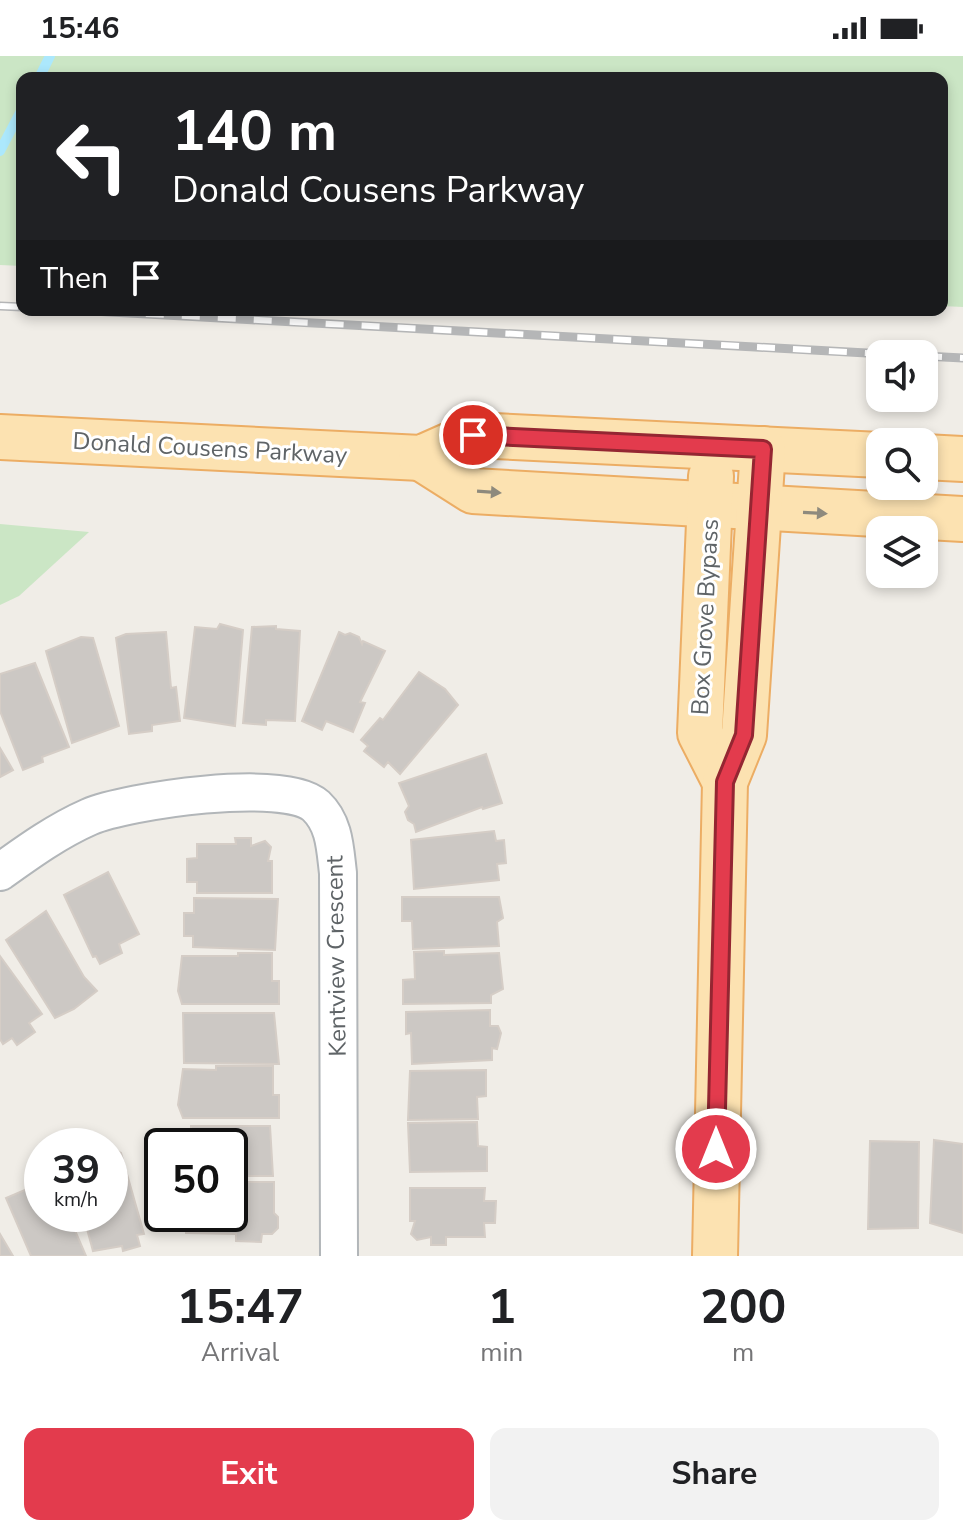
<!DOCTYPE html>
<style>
body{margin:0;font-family:"Nunito Sans",sans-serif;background:#f2f2f2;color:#202124;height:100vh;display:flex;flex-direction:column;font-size:30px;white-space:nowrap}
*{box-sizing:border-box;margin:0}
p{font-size:26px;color:#757577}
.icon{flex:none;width:44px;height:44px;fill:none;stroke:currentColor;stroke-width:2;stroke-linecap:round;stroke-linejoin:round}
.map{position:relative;height:1200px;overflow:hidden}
.details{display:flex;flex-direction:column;background:#fff;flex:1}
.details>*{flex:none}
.guide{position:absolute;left:16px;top:16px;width:932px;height:244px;border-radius:16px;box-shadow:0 4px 12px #0003;background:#202124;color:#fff;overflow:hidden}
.tools{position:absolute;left:866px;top:284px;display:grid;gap:16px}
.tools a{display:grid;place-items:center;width:72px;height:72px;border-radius:16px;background:#fff;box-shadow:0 4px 12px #0003;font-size:40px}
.speed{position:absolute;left:24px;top:1072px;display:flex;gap:16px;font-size:40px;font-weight:700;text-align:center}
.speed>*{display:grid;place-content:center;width:104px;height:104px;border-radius:50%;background:#fff;box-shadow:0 4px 12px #0003;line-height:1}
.speed small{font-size:20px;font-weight:400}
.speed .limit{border:4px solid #111;border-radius:12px;background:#fff;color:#111}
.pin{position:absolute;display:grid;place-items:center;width:68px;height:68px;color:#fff;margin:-34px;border:4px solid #fff;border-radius:50%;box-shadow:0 2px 8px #0007}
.me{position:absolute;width:88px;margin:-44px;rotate:0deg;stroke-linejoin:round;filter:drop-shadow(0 0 6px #0008)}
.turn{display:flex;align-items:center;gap:28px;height:168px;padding:0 24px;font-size:36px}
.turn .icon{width:104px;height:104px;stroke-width:2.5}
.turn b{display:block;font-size:56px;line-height:68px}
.then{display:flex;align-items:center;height:76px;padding:0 24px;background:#0003;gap:16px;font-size:30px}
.eta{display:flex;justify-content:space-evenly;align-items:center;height:136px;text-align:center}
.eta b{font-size:48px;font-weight:700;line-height:56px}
.primary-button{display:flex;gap:16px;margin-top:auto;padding:16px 24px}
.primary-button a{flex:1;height:92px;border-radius:16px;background:#e33b4d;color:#fff;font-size:32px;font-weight:700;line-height:92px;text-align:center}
.primary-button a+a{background:#f2f2f2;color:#202124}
.status{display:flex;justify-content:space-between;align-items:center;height:56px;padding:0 40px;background:#fff;direction:ltr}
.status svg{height:22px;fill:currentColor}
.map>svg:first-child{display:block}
.green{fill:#cbe6c5}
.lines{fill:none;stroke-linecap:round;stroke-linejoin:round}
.stream{stroke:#ace8fc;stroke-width:10}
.building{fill:#ccc8c4;stroke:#d5cdc6;stroke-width:2}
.minor-casing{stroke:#b2b6b9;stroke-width:40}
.major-casing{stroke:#ecad64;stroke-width:48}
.minor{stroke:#fff;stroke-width:36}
.major{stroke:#fce2b1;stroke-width:44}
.rail-casing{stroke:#b5b6b7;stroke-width:9}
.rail{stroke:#fff;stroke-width:6;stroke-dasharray:18;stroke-linecap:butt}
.oneway{fill:#8e8a7d}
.route-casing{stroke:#942632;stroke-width:20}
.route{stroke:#e33b4d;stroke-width:14}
.labels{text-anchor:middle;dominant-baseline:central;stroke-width:6;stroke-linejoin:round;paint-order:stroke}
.street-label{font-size:24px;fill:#5f6467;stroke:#fff}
</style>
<div class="status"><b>15:46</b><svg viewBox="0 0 49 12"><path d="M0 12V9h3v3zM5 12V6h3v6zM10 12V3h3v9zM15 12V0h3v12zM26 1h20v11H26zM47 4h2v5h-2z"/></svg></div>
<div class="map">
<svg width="963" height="1200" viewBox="0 0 963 1200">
<rect width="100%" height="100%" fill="#f0ede7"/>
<g class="green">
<polygon points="0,0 963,0 963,251 942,250 942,22 22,22 22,210 0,209"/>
<polygon points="0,468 89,476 19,540 0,549"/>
</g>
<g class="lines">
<g class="stream">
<polyline points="39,22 50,0"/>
<polyline points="0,95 22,53"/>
</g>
</g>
<g class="building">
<polygon points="220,568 243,574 235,670 184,662 195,571 217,573"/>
<polygon points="276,570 276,573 300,575 295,665 266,664 266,669 243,667 252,571"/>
<polygon points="166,576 171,632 176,631 180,665 152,669 152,675 129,678 116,582 126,578"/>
<polygon points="339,576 345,579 350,577 359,581 362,588 363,585 385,595 360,646 365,647 353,676 326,665 322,674 302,665"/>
<polygon points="81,581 93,582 119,670 72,687 46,595"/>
<polygon points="35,607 69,691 42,701 43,706 23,714 0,655 0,618"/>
<polygon points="419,616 445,633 458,649 400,718 388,706 384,711 364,695 368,690 361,684 380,662 383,664"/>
<polygon points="0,692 13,714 0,721"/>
<polygon points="486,698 502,747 483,753 482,751 416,776 414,768 408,764 405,756 409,750 399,727"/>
<polygon points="494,775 496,785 504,784 506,807 497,808 499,824 414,833 411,784"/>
<polygon points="235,782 251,782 251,790 265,785 271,791 268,805 272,805 272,837 197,837 197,826 187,826 187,803 197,802 197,788 236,788"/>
<polygon points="108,816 139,878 119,888 122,897 100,908 96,900 93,901 64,839"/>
<polygon points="402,841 499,841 503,862 497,866 499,890 413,893 412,865 402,865"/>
<polygon points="194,842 278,843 275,894 193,891 193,880 184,880 184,857 194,857"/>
<polygon points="46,855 84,921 97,935 74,953 55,962 6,884"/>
<polygon points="444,895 444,899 499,897 503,933 491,939 491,947 403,948 403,924 415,923 414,896"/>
<polygon points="238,897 272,897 272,925 279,925 279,948 182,948 178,935 182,900 238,900"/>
<polygon points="0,900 42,958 29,967 35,976 17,989 12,982 3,988 0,983"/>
<polygon points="490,954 490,970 498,970 501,977 497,993 492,992 492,1004 412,1008 411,977 406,978 406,956"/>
<polygon points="183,957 274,957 279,1008 184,1007"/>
<polygon points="216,1010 273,1010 273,1039 279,1039 279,1062 183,1062 178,1049 183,1013 216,1014"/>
<polygon points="486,1014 486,1040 477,1041 478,1063 408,1064 410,1015"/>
<polygon points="477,1066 478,1090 487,1091 487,1115 410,1116 408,1067"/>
<polygon points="191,1070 270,1070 273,1120 230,1120 230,1090 191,1090"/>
<polygon points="934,1084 963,1088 963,1177 930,1167"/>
<polygon points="870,1085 919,1086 918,1172 868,1173"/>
<polygon points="116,1094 121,1097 144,1178 137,1179 140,1190 123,1195 122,1190 93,1195 83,1158 110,1158 110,1095"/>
<polygon points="42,1120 42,1158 68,1158 86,1200 31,1200 6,1142 39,1128 36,1123"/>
<polygon points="239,1126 274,1126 274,1157 278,1161 278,1172 272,1178 262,1178 261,1186 236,1185 236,1178 186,1177 186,1158 230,1158 230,1129 240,1129"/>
<polygon points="410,1132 485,1132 484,1145 496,1145 495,1167 484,1167 485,1181 446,1181 446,1189 431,1189 431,1181 417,1184 411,1178 415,1165 410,1165"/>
<polygon points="0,1178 13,1200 0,1200"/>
</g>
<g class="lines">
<g class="minor-casing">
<path id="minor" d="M 0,816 C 28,796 57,775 89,761 C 126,745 285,721 316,750 C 335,768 335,793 338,817 L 339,1200"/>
</g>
<g class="major-casing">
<g id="major">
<polyline points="0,381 421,402 473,379 880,399"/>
<polyline points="924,401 963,403"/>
<polyline points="421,402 473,435 963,463"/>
<polyline points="711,420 700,677 725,726"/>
<polyline points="715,1200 725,726 744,679 763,393"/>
</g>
</g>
<use href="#minor" class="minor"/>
<use href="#major" class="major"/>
<g class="rail-casing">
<g id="rail">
<polyline points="0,250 22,251"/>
<polyline points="74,254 885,298"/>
<polyline points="924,300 963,302"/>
</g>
</g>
<use href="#rail" class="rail"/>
</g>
<defs><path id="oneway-solid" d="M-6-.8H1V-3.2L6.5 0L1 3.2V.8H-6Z" transform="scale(2)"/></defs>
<g class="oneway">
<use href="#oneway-solid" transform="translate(489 436) rotate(4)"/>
<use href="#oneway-solid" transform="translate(815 457) rotate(3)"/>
</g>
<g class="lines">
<g class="route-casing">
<polyline id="route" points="473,379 763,393 744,679 725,726 716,1093"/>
</g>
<use href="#route" class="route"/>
</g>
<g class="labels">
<g class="street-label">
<text transform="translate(210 392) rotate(3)">Donald Cousens Parkway</text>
<text transform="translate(705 561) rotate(-87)">Box Grove Bypass</text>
<text transform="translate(336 900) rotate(-91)">Kentview Crescent</text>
</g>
</g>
</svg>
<div class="tools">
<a><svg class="icon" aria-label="sound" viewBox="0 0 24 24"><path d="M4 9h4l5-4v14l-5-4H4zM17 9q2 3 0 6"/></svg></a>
<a><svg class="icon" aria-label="search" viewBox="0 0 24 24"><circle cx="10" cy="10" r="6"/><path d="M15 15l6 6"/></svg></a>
<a><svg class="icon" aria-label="layers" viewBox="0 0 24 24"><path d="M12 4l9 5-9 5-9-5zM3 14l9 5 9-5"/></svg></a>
</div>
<div class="speed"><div>39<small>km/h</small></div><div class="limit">50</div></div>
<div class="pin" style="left:473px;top:379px;background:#d93025"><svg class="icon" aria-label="arrive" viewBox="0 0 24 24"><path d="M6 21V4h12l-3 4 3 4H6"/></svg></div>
<svg class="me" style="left:716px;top:1093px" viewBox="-20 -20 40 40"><circle r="17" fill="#e33b4d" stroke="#fff" stroke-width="3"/><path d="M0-11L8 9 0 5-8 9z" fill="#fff"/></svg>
<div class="guide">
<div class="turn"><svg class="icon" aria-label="left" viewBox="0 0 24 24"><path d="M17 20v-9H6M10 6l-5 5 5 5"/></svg><div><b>140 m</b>Donald Cousens Parkway</div></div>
<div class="then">Then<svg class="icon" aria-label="arrive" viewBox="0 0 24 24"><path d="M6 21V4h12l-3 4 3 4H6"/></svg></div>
</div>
</div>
<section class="details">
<div class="eta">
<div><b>15:47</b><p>Arrival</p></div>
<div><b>1</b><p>min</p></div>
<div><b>200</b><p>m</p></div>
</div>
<div class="primary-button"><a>Exit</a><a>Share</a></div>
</section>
